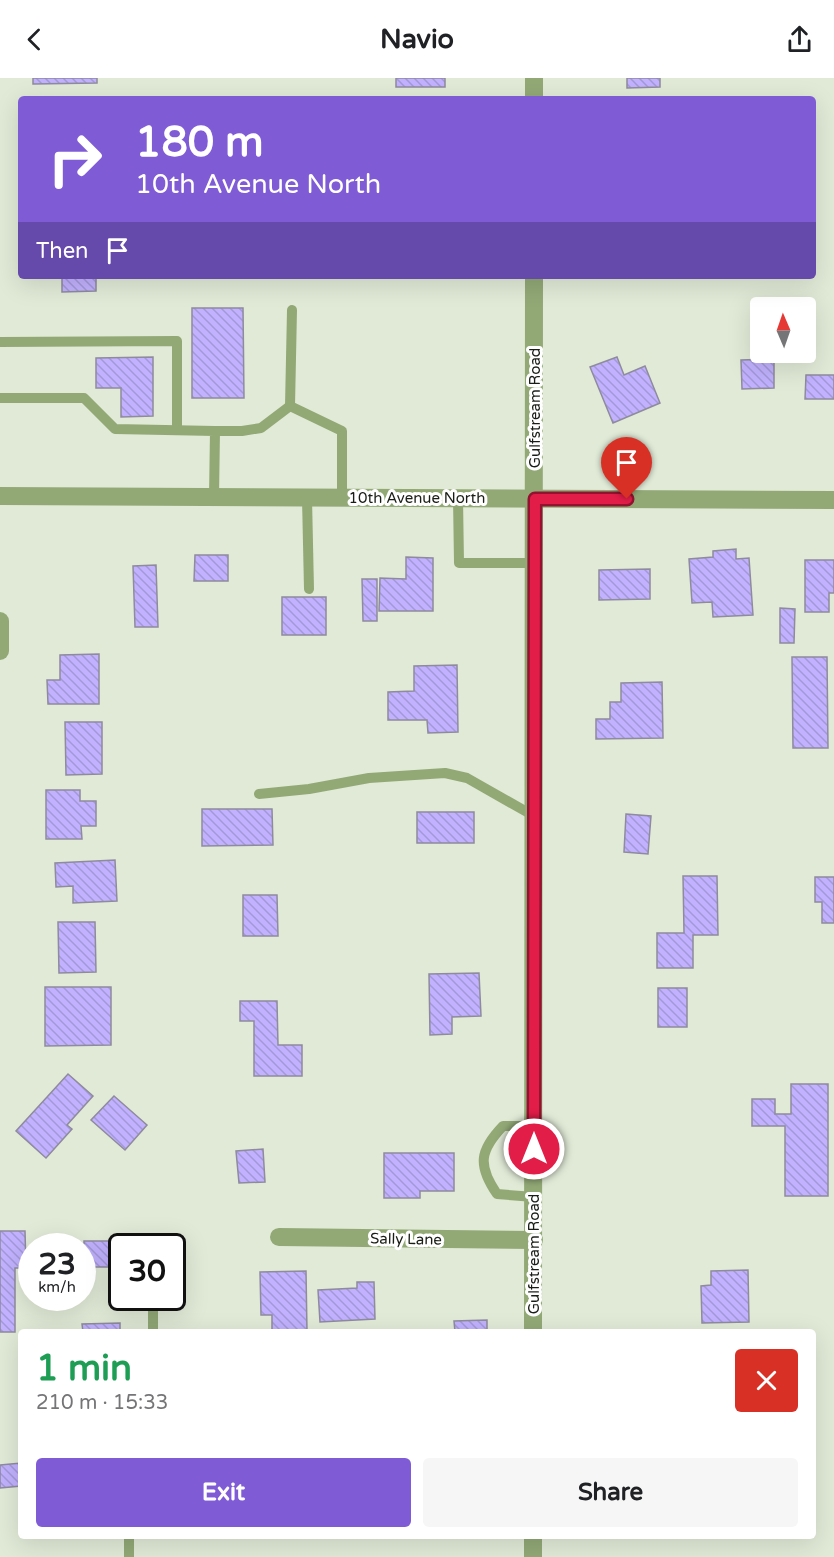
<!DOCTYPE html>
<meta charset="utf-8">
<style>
body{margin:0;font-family:"Varela Round",sans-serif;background:#f6f6f6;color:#202124;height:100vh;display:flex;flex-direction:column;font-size:22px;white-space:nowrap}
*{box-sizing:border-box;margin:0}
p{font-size:20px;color:#757577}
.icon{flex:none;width:33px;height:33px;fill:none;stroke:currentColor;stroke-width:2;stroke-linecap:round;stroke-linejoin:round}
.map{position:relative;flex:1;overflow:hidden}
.sheet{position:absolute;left:18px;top:1251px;width:798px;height:210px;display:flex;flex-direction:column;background:#fff;border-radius:6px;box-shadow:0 6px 24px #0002}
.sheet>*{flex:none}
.banner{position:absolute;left:18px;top:18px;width:798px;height:183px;border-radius:6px;box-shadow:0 6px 24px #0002;background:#7f5cd6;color:#fff;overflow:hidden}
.needle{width:39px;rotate:358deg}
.tools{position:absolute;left:750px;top:219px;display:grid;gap:12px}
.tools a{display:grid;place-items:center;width:66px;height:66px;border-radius:6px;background:#fff;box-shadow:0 6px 24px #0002;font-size:30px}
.speed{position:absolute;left:18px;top:1155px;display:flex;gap:12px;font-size:30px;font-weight:700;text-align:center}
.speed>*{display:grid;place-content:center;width:78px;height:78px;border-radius:50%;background:#fff;box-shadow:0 6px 24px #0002;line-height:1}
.speed small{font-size:15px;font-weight:400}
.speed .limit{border:3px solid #111;border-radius:9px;background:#fff;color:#111}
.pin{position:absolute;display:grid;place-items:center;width:51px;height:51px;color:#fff;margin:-62px -26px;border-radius:50% 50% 50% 0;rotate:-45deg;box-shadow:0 0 6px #0007}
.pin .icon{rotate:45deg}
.me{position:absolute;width:66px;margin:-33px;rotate:0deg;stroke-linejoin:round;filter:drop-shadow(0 0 4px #0008)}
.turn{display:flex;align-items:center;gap:21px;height:126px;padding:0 18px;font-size:27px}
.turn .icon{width:78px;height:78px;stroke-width:2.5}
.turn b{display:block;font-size:42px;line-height:51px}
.then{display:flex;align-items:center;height:57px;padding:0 18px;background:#0003;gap:12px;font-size:22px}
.round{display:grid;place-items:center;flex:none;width:63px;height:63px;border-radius:6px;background:#f6f6f6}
.headline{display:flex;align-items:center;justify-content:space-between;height:102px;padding:0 18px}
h1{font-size:36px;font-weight:800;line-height:45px;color:#1e9e55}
.button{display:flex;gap:12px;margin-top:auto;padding:12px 18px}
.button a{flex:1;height:69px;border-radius:6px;background:#7f5cd6;color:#fff;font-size:24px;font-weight:800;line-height:69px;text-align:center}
.button a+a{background:#f6f6f6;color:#202124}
header{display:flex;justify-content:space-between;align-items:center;height:78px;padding:0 18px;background:#fff;font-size:27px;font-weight:800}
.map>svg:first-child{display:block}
.building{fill:url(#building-back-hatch);stroke:#8e8b9d;stroke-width:1.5}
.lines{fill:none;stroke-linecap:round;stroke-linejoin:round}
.service{stroke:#92a976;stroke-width:10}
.minor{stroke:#92a976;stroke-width:18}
.tertiary{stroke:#92a976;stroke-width:18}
.route-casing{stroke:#92132f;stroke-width:15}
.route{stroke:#e11d48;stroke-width:10}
.labels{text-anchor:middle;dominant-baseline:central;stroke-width:6;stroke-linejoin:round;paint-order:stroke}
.street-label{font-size:15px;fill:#1a1d16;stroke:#fff}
</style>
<header><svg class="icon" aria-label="back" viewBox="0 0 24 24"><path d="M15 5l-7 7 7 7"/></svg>Navio<svg class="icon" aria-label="share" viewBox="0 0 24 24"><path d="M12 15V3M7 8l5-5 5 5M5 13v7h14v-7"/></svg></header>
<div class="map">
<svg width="834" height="1479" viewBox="0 0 834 1479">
<defs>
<pattern id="building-back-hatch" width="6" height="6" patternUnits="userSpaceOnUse" patternTransform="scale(1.5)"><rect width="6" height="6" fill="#c1b1fe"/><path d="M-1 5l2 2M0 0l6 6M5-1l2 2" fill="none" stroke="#a598d9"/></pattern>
</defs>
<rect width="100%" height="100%" fill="#e1ead7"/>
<g class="building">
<polygon points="33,0 97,0 97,5 33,6"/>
<rect x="396" y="0" width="49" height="9"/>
<polygon points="627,0 660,0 660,9 627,10"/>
<polygon points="62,198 108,198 108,199 96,199 96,213 62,214"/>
<polygon points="192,230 243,230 244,320 192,320"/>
<polygon points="153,279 153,338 121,339 121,310 96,310 96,280"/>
<polygon points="617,279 624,297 645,288 660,325 613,345 590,289"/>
<polygon points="774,281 774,310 742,311 741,282"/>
<polygon points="806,297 834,297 834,321 805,321"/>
<polygon points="736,471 736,481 749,480 753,537 713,539 712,524 692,525 689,481 713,479 713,473"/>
<polygon points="195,477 228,477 228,503 194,503"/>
<polygon points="406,479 433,480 433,533 379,533 380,500 406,501"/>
<polygon points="805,482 834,482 834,515 829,515 829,534 805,534"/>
<polygon points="156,487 158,549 135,549 133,488"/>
<polygon points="650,491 650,521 599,522 599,492"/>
<polygon points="362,501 377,501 377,543 363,543"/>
<rect x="282" y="519" width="44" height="38"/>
<polygon points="780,530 795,531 794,565 780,565"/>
<polygon points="99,576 99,626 48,626 47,602 60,602 60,577"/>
<polygon points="792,579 827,579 828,670 793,670"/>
<polygon points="457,587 458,654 428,655 427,642 388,642 388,614 414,613 414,588"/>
<polygon points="662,604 663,660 596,661 596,641 610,641 610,624 621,624 621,605"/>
<polygon points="65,644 102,644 102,696 66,697"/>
<polygon points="46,712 80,712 80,723 96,723 96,748 81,748 82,761 46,761"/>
<polygon points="202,731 272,731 273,767 202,768"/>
<rect x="417" y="734" width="57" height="31"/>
<polygon points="626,736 651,738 648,776 624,774"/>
<polygon points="115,782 117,823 73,825 73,808 56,809 55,785"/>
<polygon points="683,798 717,798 718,857 693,857 693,890 657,890 657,855 684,855"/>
<polygon points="815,799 834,799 834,845 822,845 822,824 815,824"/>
<polygon points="243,817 277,817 278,858 243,858"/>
<polygon points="58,844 95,844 96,894 59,895"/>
<polygon points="479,895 481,938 452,939 452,956 430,957 429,896"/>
<polygon points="45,909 111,909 111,967 45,968"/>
<rect x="658" y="910" width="29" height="39"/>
<polygon points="240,923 277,923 278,967 302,967 302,998 254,998 254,943 240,943"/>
<polygon points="68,996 93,1018 67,1047 72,1051 46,1080 16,1053"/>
<polygon points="791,1006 828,1006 828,1118 785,1118 785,1048 752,1048 752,1021 775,1021 775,1036 791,1036"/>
<polygon points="114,1018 147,1047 125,1072 91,1042"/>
<polygon points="263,1071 265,1104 239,1105 236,1073"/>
<polygon points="384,1075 454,1075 454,1113 420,1113 420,1120 384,1120"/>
<polygon points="0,1153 25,1153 26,1190 15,1190 15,1254 0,1254"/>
<rect x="84" y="1163" width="31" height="26"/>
<polygon points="748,1192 749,1244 702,1245 701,1208 711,1207 711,1193"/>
<polygon points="306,1193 307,1254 272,1254 272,1237 261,1237 260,1194"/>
<polygon points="357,1204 374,1204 375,1241 320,1244 318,1212 357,1210"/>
<polygon points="487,1242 487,1254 455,1254 454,1243"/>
<polygon points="120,1245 120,1254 83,1254 82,1246"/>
<polygon points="21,1385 21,1408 0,1410 0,1387"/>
</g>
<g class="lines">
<g class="service">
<polyline points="0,264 177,263 177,352"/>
<polyline points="0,320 84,320 115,351 215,353 214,419"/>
<polyline points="290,328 342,353 342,420"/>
<polyline points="215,353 242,353 261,350 290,328 292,232"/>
<polyline points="307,420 309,511"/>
<polyline points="458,420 459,485 535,485"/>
<polyline points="259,716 309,711 369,700 445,695 467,700 534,738"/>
<path d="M 534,1119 L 497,1116 C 477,1087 480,1072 503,1048 L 534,1048"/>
<polyline points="153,1254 153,1220"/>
<polyline points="129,1479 129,1458"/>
</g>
<g class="minor">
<polyline points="534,0 534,21"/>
<polyline points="0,543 0,573"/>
<polyline points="279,1159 534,1162"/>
<polyline points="533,1254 534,198"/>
<polyline points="533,1479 533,1458"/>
</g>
<polyline class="tertiary" points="0,418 834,422"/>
</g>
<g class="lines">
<g class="route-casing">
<polyline id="route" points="534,1071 535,421 627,421"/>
</g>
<use href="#route" class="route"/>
</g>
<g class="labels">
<g class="street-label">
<text transform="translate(535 330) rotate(-90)">Gulfstream Road</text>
<text x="417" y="420">10th Avenue North</text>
<text transform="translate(406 1161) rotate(1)">Sally Lane</text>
<text transform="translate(534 1176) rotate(-90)">Gulfstream Road</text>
</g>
</g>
</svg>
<div class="tools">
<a><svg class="needle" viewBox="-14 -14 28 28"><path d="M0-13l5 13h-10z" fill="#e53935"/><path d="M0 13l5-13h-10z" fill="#757577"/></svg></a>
</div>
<div class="speed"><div>23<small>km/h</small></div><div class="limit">30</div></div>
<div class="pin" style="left:627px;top:421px;background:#d93025"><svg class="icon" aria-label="arrive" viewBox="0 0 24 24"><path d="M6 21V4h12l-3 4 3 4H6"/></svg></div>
<svg class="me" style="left:534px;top:1071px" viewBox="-20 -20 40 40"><circle r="17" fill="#e11d48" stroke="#fff" stroke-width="3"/><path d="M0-11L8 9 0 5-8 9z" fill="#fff"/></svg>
<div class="banner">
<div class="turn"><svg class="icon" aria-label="right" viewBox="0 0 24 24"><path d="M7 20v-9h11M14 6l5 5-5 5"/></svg><div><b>180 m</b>10th Avenue North</div></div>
<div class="then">Then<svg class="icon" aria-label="arrive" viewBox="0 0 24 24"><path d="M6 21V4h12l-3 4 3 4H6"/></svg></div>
</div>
<section class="sheet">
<div class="headline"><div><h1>1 min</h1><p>210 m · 15:33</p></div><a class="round" style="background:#d93025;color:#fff"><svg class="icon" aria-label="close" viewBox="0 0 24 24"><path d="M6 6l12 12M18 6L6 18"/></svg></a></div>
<div class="button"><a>Exit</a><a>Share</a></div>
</section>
</div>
